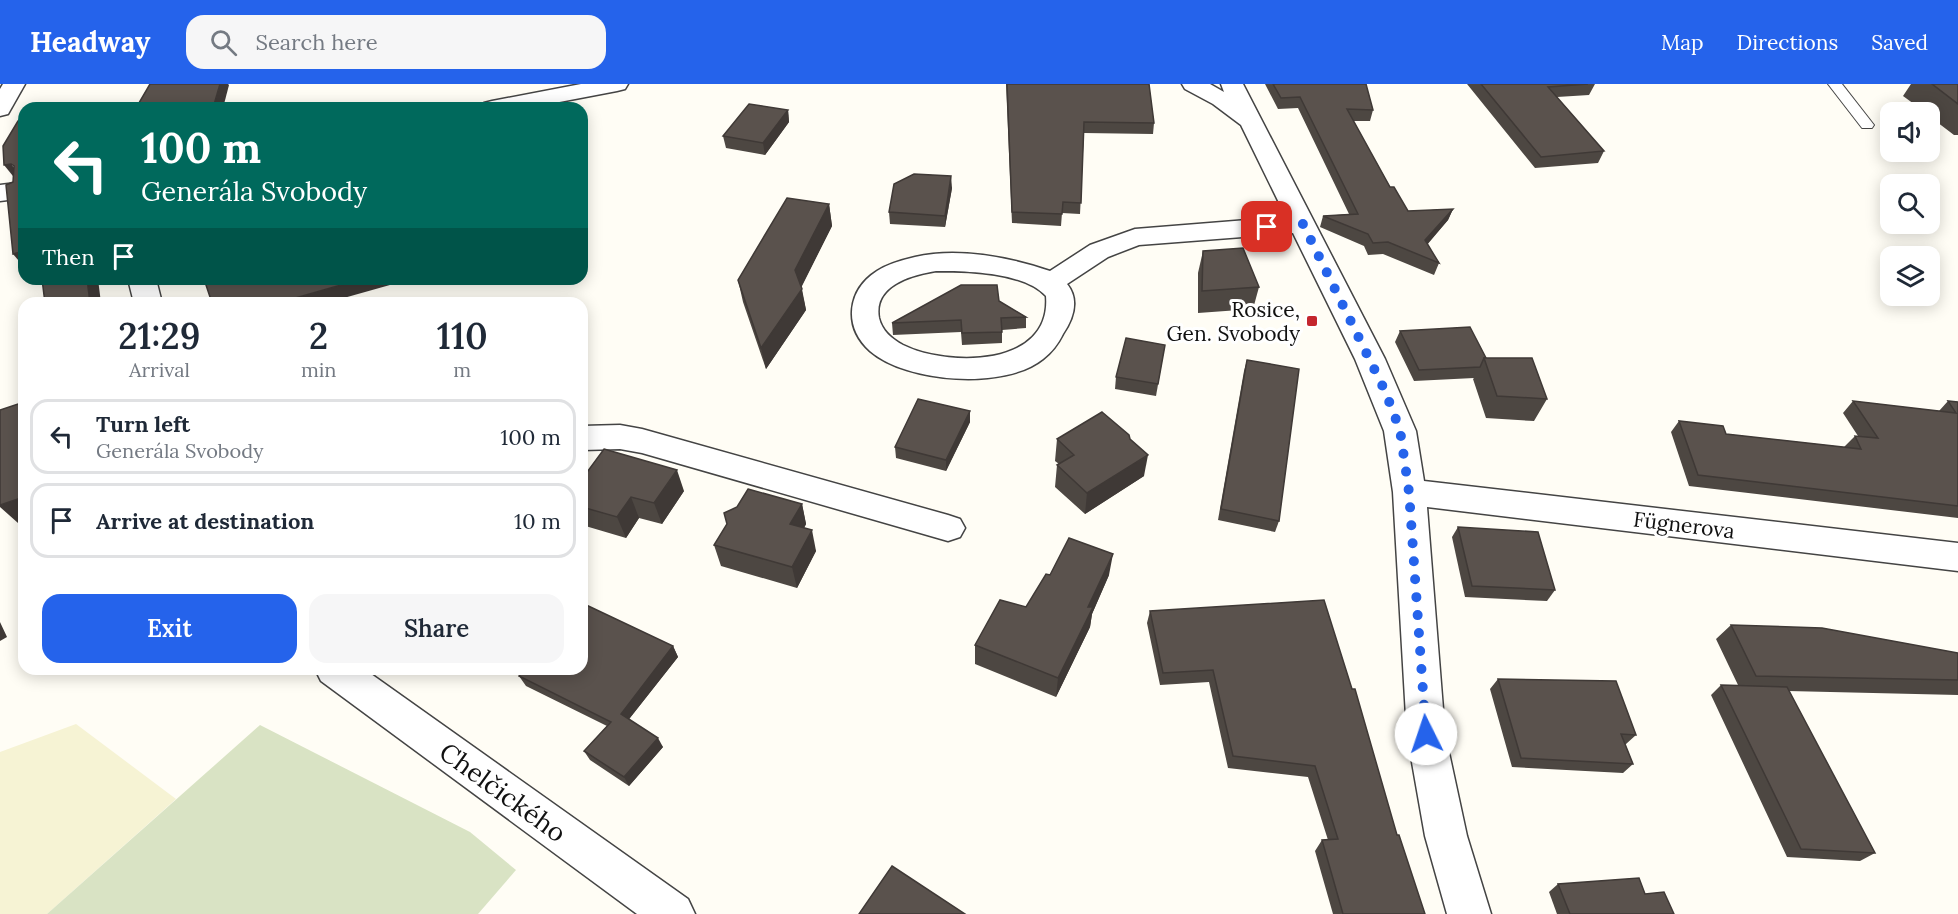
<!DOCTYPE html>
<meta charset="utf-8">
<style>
body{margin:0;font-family:Lora,serif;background:#f6f6f7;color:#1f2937;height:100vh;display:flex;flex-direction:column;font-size:22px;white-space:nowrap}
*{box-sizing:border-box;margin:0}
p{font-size:20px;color:#747a83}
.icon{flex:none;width:33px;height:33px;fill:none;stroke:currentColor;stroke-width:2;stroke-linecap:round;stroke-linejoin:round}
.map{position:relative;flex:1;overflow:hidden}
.sheet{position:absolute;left:18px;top:213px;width:570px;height:378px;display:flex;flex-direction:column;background:#fff;border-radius:18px;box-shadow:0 3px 15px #0003}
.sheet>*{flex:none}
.banner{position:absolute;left:18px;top:18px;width:570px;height:183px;border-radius:18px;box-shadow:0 3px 15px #0003;background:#00695c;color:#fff;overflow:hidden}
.controls{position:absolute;left:1880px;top:18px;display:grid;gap:12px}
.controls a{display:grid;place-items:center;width:60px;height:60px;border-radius:12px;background:#fff;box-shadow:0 3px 15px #0003;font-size:30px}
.pin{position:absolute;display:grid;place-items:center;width:51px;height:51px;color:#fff;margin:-26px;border-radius:12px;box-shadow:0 3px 9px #0006}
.me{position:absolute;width:66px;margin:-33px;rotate:356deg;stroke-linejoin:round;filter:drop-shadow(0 0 4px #0008)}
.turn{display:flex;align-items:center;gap:21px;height:126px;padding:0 24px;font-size:27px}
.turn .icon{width:78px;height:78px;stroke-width:2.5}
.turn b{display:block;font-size:42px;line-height:51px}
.then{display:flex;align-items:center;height:57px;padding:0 24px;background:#0003;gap:12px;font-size:22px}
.eta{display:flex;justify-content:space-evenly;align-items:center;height:102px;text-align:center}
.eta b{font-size:36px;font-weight:600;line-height:42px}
.action{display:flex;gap:12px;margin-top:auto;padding:12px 24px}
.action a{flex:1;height:69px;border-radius:18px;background:#2563eb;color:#fff;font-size:24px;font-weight:600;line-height:69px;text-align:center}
.action a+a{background:#f6f6f7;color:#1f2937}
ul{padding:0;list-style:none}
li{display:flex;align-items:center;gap:18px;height:75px;margin:0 12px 9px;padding:0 12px;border:3px solid #e0e1e3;border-radius:18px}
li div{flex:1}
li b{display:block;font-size:22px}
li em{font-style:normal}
header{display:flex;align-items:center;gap:36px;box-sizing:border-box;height:84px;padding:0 30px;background:#2563eb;color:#fff}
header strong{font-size:28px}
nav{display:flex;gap:33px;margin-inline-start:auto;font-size:21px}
.search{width:420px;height:54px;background:#f6f6f7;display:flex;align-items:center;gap:15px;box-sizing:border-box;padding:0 21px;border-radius:18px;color:#747a83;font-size:22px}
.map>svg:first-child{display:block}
.farmland{fill:#f6f3d4}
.cemetery{fill:#d9e3c4}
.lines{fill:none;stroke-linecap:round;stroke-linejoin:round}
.lane-casing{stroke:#444;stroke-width:2}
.street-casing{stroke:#444;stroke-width:3}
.lane{fill:#fff;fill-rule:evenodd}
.street{fill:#fff;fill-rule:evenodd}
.wall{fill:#4d4742}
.shaded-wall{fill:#3f3936}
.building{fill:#5a524d;stroke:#3f3936;stroke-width:1.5}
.route{stroke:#2563eb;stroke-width:10;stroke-dasharray:0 18}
.poi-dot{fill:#c4262e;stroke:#fff;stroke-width:2}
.labels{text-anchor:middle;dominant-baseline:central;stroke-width:6;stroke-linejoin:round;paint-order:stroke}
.poi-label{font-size:21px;fill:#111;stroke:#fff;text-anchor:end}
.street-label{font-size:21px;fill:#111;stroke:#fff}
.near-street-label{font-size:26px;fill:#111;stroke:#fff}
</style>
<header>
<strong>Headway</strong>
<div class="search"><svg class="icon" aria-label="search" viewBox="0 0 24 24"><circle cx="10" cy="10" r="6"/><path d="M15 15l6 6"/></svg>Search here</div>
<nav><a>Map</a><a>Directions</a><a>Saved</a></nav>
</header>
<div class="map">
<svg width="1958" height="830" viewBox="0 0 1958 830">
<rect width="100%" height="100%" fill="#fffdf5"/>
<polygon class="farmland" points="76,640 176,715 47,830 0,830 0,668"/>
<polygon class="cemetery" points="260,641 470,748 516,786 478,830 47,830"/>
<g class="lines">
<g class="lane-casing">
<polygon id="lane" points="1828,0 1842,0 1874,41 1872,44 1862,44"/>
</g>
<g class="street-casing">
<g id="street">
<polygon points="3,0 25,0 8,30 0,32 0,5"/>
<polygon points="581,0 628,0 625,5 617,7 528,24 480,24 484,19 492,17"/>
<path d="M 1182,0 L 1210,0 L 1224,8 L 1221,0 L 1243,0 L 1385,275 L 1416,347 L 1424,397 L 1958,459 L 1958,487 L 1427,423 L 1445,650 L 1467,752 L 1491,830 L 1447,830 L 1425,752 L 1407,650 L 1393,408 L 1384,347 L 1355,275 L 1293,149 L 1139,161 L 1108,173 L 1067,200 C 1080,216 1073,235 1063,250 C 1058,260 1052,268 1043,275 C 1005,306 907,299 870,267 C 843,243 847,206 877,187 C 888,180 902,176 915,173 C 957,163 1009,173 1050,187 L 1090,161 L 1135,145 L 1286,133 L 1241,41 L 1213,20 L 1185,5 ZM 936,187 C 967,187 1024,188 1046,212 C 1052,284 947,283 903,261 C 892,255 882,247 879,234 C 873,201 912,191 936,187 Z"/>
<polygon points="24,98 24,114 0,117 0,101"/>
<polygon points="128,195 156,195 162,219 134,219"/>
<polygon points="620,341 642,345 948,431 960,435 965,444 960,453 948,457 642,369 620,365 582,366 582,342"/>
<polygon points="315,585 364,585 688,815 695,830 637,830 321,597"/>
</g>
</g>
<use href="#lane" class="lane"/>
<use href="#street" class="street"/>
</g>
<g class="wall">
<polygon points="1006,0 1149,0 1154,39 1153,50 1084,49 1080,130 1062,129 1061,142 1012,139"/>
<polygon points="1265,0 1366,0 1373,26 1370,37 1353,37 1390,103 1408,127 1453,125 1448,136 1427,160 1439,179 1434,191 1383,170 1368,171 1364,162 1320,143 1323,132 1349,130 1298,24 1278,25"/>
<polygon points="1467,0 1595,0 1589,11 1557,13 1604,67 1598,79 1535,84"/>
<polygon points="1911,0 1958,0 1958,51 1954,51 1929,32 1929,28 1925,28 1903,12"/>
<polygon points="788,26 789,38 765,71 726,64 723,52"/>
<polygon points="952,104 945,143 890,140 889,128"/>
<polygon points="829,120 832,142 801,203 806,226 766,285 743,218 738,196"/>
<polygon points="1203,167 1259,203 1253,225 1198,229 1198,189"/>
<polygon points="999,217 1026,233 1026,244 1002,246 1002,259 962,261 961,248 893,251 892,239"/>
<polygon points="1400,247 1486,274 1547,315 1534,337 1486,334 1473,295 1474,294 1414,297 1395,258"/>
<polygon points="1165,261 1156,312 1115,305 1116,293"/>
<polygon points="1247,276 1279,437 1275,448 1218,436 1244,287"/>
<polygon points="1853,317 1939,327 1948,317 1958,318 1958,434 1689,402 1671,348 1679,337 1726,350 1844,363 1855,352 1858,352 1843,329"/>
<polygon points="970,327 970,338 946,387 896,374 895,363"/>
<polygon points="1057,355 1130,355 1144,392 1085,430 1055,403 1057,381 1059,380 1055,377"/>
<polygon points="582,395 684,407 662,440 639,434 626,454 582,441"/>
<polygon points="802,420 806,440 804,444 816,467 797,504 721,482 714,461"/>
<polygon points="1458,443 1555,506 1547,517 1465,513 1452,453"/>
<polygon points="1050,491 1109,491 1092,530 1090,543 1056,613 975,580 975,561 1026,523"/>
<polygon points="1150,527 1397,751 1425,830 1333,830 1315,767 1322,756 1328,756 1308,693 1228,684 1209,598 1160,601 1147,539"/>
<polygon points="1731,541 1958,569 1958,611 1788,607 1875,769 1860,777 1787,773 1711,611 1721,601 1738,601 1716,555"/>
<polygon points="673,562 678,573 629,635 663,663 629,702 590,676 584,667 607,642 526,602 519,592"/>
<polygon points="1498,595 1636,651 1626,660 1625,660 1633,680 1623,689 1512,683 1490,605"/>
<polygon points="1558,800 1645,810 1674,830 1557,830 1549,808"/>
</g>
<g class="shaded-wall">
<polygon points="220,0 228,0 229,1 223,24 213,24"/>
<polygon points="788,26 789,38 765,71 763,59"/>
<polygon points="11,80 24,96 17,97 4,81"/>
<polygon points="951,92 952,104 945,143 945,132"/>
<polygon points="829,120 832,142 799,208 795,186"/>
<polygon points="1453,125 1448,136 1421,168 1425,156"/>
<polygon points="24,167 24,183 13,170"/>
<polygon points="87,195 98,195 101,219 90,219"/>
<polygon points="362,195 395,195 397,199 326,219 286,219 285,217"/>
<polygon points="802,205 806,226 766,285 761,264"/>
<polygon points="970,327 970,338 946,387 946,376"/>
<polygon points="1148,371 1144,392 1085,430 1087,409"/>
<polygon points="677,386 684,407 662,440 654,419"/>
<polygon points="24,413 24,437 18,439 0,423 0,421"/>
<polygon points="631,413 639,434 626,454 617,433"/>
<polygon points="802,420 806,440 795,461 790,440"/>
<polygon points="812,446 816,467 797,504 792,483"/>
<polygon points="1113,470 1109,491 1092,530 1090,543 1056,613 1058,594 1088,523"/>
<polygon points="0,538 7,553 0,557"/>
<polygon points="673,562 678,573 626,639 621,630"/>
<polygon points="658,654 663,663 629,702 624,693"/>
</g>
<g class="building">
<polygon points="150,0 220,0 213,24 136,24"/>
<polygon points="1007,0 1149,0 1154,39 1084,38 1081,119 1063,118 1062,130 1012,128"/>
<polygon points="1273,0 1366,0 1373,26 1347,25 1390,103 1394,103 1408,127 1453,125 1425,156 1439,179 1388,158 1373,159 1368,150 1323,132 1358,130 1300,13 1281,14"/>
<polygon points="1481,0 1588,0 1548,3 1604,67 1541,73"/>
<polygon points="1932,0 1958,0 1958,20"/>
<polygon points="749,20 788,26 763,59 723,52"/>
<polygon points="24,36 24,167 13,170 6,101 13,98 14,82 11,80 4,81 3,62 18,37"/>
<polygon points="914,90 951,92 945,132 889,128 894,100"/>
<polygon points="787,114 829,120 795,186 802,205 761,264 738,196"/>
<polygon points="1243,164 1259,203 1202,207 1203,167"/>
<polygon points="42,195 87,195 90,219 45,219"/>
<polygon points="204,195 362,195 285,217 286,219 212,219"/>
<polygon points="961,201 997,201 999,217 1026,233 1001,234 1002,248 962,249 961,236 892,239"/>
<polygon points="1470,243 1486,274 1484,274 1480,283 1419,286 1400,247"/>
<polygon points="1126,254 1165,261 1158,300 1116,293"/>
<polygon points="1484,274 1532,274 1547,315 1497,312"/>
<polygon points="1247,276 1299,285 1279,437 1221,425"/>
<polygon points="918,315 970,327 946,376 895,363"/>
<polygon points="1853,317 1956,329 1948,317 1958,318 1958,422 1698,391 1679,337 1723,342 1726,350 1861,365 1855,352 1878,354"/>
<polygon points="24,318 24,413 0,421 0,326"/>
<polygon points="1102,328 1129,351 1130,355 1148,371 1087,409 1057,381 1074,371 1057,355"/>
<polygon points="604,365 677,386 654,419 631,413 617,433 582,423 582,395"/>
<polygon points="748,405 802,420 790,440 812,446 792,483 714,461 727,440 724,429 737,423"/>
<polygon points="1458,443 1538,448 1555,506 1472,502"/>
<polygon points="1069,454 1113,470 1088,523 1093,523 1058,594 975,561 1000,516 1026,523 1046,490 1050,491"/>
<polygon points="1324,516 1352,605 1355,605 1397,751 1399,751 1425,830 1343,830 1322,756 1338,755 1315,682 1233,672 1213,586 1163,589 1150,527"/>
<polygon points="582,519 673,562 621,630 658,654 624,693 584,667 611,638 519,592 525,585 582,585"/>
<polygon points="1731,541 1822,544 1958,569 1958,596 1756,592"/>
<polygon points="1498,595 1616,597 1636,651 1621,650 1633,680 1521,674"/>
<polygon points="1721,601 1787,603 1875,769 1801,765"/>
<polygon points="892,782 965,830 859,830"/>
<polygon points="1639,794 1645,810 1664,808 1674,830 1570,830 1558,800"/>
</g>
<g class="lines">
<polyline class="route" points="1267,143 1303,140 1385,307 1400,346 1409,408 1426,650"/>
</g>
<rect class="poi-dot" x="1306" y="231" width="12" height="12" rx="3"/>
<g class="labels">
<g class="poi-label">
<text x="1300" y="225">Rosice,<tspan x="1300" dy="24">Gen. Svobody</tspan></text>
</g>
<g class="street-label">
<text transform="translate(1684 441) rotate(7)">Fügnerova</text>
</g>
<g class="near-street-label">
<text transform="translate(503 708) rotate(36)">Chelčického</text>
</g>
</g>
</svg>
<div class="controls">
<a><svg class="icon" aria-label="sound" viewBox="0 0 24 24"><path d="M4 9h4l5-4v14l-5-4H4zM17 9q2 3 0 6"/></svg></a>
<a><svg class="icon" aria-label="search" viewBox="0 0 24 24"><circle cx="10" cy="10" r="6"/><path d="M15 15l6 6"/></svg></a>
<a><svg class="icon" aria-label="layers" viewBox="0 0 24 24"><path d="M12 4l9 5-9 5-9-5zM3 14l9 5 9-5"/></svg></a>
</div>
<div class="pin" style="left:1267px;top:143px;background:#d93025"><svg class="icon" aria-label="arrive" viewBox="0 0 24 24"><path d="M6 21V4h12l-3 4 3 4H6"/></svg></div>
<svg class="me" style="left:1426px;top:650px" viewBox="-20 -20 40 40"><circle r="19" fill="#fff"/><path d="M0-13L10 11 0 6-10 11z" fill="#2563eb"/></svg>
<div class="banner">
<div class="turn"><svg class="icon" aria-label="left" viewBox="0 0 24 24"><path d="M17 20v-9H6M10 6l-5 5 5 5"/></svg><div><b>100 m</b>Generála Svobody</div></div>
<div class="then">Then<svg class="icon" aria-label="arrive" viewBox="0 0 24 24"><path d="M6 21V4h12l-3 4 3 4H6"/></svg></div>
</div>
<section class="sheet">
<div class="eta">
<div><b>21:29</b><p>Arrival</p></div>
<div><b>2</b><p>min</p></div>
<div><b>110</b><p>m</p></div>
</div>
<ul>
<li><svg class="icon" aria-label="left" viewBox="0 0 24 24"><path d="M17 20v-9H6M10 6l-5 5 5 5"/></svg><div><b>Turn left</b><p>Generála Svobody</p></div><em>100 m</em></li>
<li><svg class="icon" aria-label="arrive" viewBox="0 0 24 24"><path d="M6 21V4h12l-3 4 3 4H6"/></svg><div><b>Arrive at destination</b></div><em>10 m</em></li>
</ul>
<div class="action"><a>Exit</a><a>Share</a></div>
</section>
</div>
